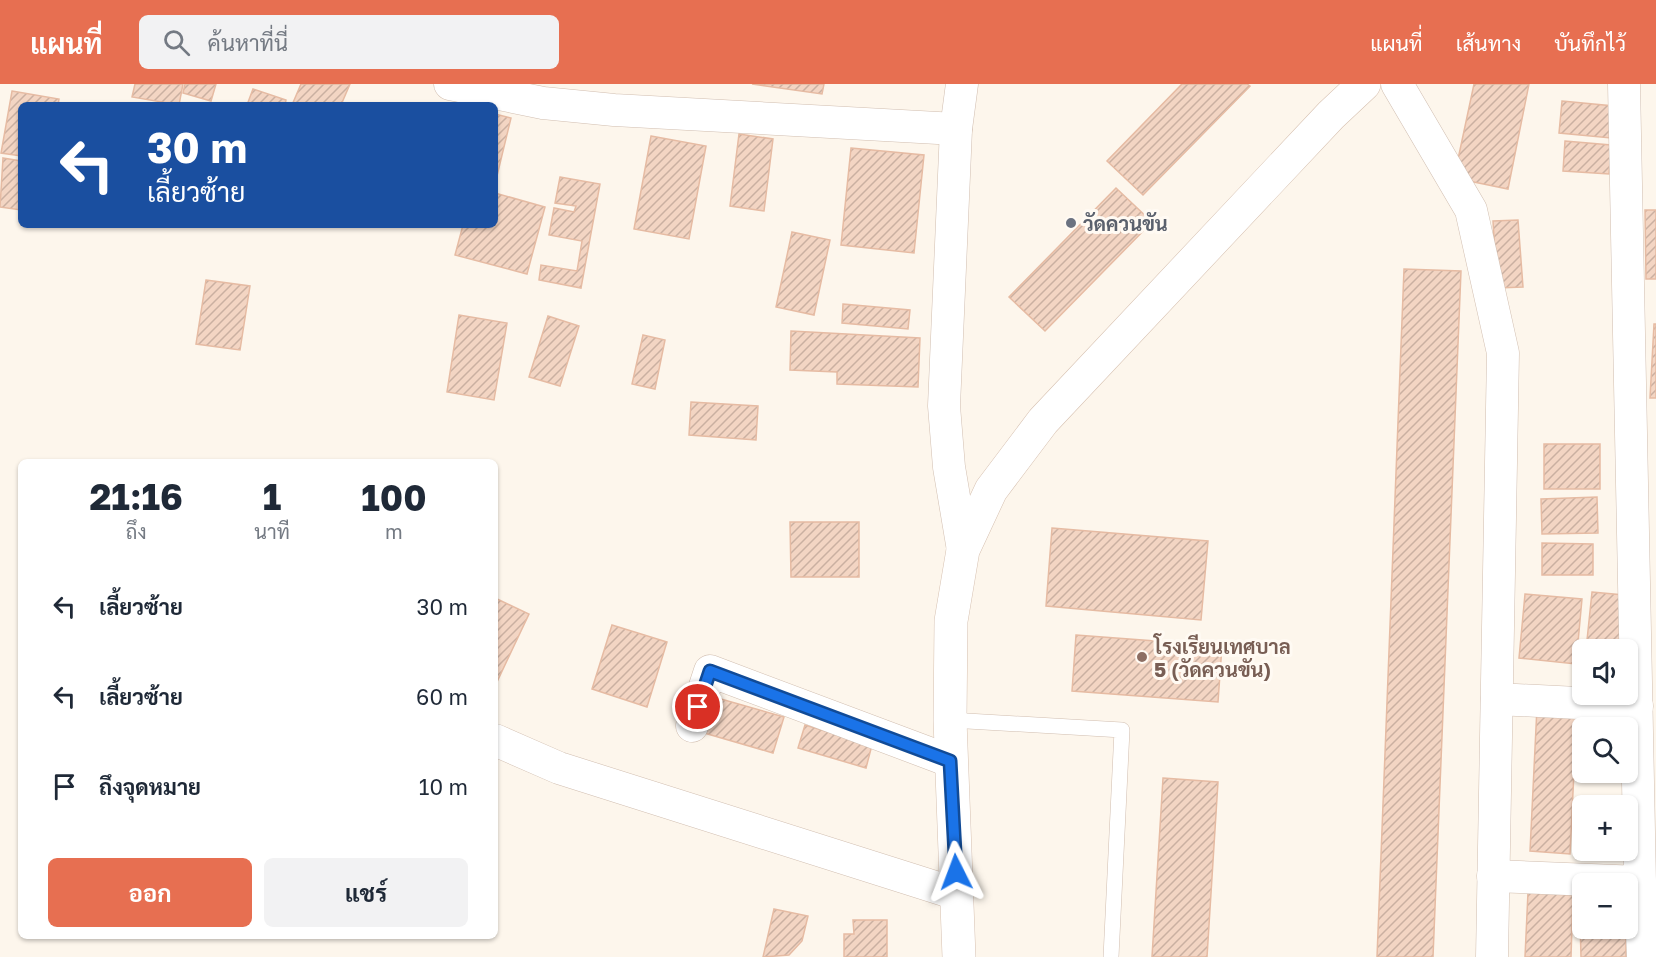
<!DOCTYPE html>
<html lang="th">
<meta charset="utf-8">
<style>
body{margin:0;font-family:"Golos Text",Sarabun,sans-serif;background:#f2f2f3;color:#1f2937;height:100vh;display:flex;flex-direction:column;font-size:22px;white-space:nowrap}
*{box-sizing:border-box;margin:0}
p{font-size:20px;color:#747a83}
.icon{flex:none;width:33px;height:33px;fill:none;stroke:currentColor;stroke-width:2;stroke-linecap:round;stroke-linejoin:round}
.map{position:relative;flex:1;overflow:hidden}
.side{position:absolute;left:18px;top:375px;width:480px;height:480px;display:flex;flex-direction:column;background:#fff;border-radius:9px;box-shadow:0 2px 4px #0004}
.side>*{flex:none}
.banner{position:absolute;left:18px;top:18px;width:480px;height:126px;border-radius:9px;box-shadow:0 2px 4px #0004;background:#1a4fa0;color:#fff;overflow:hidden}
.fabs{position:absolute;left:1572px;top:555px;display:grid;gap:12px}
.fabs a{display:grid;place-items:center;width:66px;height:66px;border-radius:9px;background:#fff;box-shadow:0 2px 4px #0004;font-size:30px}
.pin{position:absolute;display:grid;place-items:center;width:51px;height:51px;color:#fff;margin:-26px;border:3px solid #fff;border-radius:50%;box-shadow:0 2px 6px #0007}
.me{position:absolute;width:66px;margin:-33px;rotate:357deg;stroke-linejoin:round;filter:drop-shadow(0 0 4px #0008)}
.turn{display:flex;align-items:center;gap:21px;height:126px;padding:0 30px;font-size:27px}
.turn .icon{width:78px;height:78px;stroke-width:2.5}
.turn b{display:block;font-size:42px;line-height:51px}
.eta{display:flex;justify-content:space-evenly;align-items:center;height:102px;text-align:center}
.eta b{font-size:36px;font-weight:700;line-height:42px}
.button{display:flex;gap:12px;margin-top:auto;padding:12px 30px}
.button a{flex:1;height:69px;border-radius:9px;background:#e76f51;color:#fff;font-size:24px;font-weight:700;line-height:69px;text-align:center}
.button a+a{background:#f2f2f3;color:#1f2937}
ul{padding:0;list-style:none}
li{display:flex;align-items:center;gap:18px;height:90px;padding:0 30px}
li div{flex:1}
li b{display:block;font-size:22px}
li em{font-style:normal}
header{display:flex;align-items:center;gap:36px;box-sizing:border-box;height:84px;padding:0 30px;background:#e76f51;color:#fff}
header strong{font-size:28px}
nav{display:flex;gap:33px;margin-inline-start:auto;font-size:21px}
.search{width:420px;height:54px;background:#f2f2f3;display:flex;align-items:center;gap:15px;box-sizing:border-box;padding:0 21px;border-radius:9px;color:#747a83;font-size:22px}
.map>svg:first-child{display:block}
.building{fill:url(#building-hatch);stroke:#e6bba3;stroke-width:1.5}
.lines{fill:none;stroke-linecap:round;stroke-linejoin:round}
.service-casing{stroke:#d1beb0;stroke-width:16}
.minor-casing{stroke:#d1beb0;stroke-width:33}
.secondary-casing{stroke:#d6c0b0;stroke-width:34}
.service{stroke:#fff;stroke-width:15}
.minor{stroke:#fff;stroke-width:32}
.secondary{stroke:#fff;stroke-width:33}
.route-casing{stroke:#114b97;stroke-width:15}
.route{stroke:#1a73e8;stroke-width:10}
.worship-dot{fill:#6b7280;stroke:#fffaf3;stroke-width:2}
.education-dot{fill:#8d6e63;stroke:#fffaf3;stroke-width:2}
.labels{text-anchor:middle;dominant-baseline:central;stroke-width:6;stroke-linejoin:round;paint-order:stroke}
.worship-label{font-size:20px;font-weight:bold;fill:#5b616d;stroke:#fffaf3;text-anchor:start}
.education-label{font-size:20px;font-weight:bold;fill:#785e54;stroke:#fffaf3;text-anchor:start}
</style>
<header>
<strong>แผนที่</strong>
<div class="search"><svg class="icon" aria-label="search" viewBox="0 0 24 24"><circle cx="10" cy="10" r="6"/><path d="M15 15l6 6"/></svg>ค้นหาที่นี่</div>
<nav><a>แผนที่</a><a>เส้นทาง</a><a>บันทึกไว้</a></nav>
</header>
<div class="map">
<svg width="1656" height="873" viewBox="0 0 1656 873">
<defs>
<pattern id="building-hatch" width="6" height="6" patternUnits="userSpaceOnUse" patternTransform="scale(1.5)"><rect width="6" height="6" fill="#f3d5c3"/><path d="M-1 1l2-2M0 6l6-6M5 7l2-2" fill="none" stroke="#cab0a1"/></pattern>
</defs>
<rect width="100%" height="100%" fill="#fdf6ec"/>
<g class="building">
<polygon points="135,0 183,0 179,21 132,13"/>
<polygon points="185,0 216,0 211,17 183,9"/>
<polygon points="301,0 350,0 341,21 292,21"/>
<polygon points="752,0 824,0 822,10"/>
<polygon points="1182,0 1247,0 1250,2 1143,111 1107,77"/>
<polygon points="1474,0 1529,0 1508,105 1454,94"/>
<polygon points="253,5 286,16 285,21 247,21"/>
<polygon points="12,7 59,15 58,21 21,21 21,72 1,69"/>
<polygon points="1562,17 1614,22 1611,54 1559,49"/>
<polygon points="495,30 511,34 496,96 495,96"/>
<polygon points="739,50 773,55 764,127 730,122"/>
<polygon points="651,52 706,62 689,155 634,145"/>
<polygon points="1565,57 1611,61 1609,90 1563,87"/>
<polygon points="851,64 924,71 914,169 841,161"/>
<polygon points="3,74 21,77 21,126 0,123"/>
<polygon points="560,93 600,100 581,204 539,196 541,181 577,187 582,157 549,151 554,124 574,128 576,122 555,119"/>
<polygon points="1116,104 1152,138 1045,247 1009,213"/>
<polygon points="495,109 545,123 527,190 455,171 463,141 495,141"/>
<polygon points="1645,126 1656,126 1656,195 1646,195"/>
<polygon points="1518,136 1523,203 1497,204 1493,137"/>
<polygon points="792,148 830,156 814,231 776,223"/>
<polygon points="1404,185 1461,187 1433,873 1377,873"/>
<polygon points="206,196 250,202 240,266 196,260"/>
<polygon points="843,220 910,226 908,245 842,239"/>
<polygon points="459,231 507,239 494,316 447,308"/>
<polygon points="548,232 579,242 560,302 529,293"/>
<polygon points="1654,240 1656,240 1656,314 1650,314"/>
<polygon points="791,247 920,254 918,303 837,300 837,288 790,286"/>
<polygon points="643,251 665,256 655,305 632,300"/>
<polygon points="691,318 758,322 756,356 689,351"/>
<rect x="1544" y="360" width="56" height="45"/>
<polygon points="1597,413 1598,449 1542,450 1541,415"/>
<polygon points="790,438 859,438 859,493 791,493"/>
<polygon points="1052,444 1208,457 1201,536 1046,522"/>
<polygon points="1542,459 1593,460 1593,491 1542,491"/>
<polygon points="1592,508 1624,511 1620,566 1586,566"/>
<polygon points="1525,510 1582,515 1576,580 1519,574"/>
<polygon points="495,514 529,530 496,600 495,600"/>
<polygon points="612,541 667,558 647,623 592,605"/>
<polygon points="1076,551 1222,562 1218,618 1072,607"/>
<polygon points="714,613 784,633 773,669 704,649"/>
<polygon points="1537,623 1577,626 1570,770 1530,767"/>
<polygon points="1589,637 1627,637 1627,644 1588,644"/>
<polygon points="805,641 872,661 866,684 798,664"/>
<polygon points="1163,694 1218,698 1207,873 1152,873"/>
<polygon points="1528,808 1573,811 1571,873 1525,873"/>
<polygon points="774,825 808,832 802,857 789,871 763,873"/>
<polygon points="853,836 887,836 887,873 844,873 844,850 854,850"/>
<polygon points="1580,836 1582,844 1626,844 1626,873 1581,873"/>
</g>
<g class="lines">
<g class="service-casing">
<polyline id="service" points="950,636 1122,646 1111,873"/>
</g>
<g class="minor-casing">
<g id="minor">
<polyline points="450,0 543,19 614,26 956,45"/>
<polyline points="962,0 956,45 944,322 949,383 963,466"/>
<polyline points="1397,0 1471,126 1503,269 1492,873"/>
<polyline points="1497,615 1637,622"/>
<polyline points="692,642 710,587 950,677"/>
<polyline points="495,656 559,684 957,810"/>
<polyline points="1493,792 1640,798 1624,0"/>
<polyline points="1640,798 1643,873"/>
</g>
</g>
<g class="secondary-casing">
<polyline id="secondary" points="959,873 950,636 951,537 963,466 991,406 1043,337 1331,31 1364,0"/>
</g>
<use href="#service" class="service"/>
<use href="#minor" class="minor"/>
<use href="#secondary" class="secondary"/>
</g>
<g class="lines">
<g class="route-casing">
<polyline id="route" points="698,623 710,587 950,677 956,788"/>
</g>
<use href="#route" class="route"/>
</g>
<circle class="worship-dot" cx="1071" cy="139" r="6"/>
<circle class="education-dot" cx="1142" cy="573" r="6"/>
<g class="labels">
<g class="worship-label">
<text x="1083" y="139">วัดควนขัน</text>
</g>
<g class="education-label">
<text x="1154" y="562">โรงเรียนเทศบาล<tspan x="1154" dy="23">5 (วัดควนขัน)</tspan></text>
</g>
</g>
</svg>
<div class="fabs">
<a><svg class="icon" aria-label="sound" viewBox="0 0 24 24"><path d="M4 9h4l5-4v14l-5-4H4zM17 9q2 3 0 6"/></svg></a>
<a><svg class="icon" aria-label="search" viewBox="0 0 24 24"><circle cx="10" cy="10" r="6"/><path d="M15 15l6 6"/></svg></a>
<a>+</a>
<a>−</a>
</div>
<div class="pin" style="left:698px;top:623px;background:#d93025"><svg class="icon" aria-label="arrive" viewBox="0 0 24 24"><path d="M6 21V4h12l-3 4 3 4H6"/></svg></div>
<svg class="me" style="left:956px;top:788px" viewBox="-20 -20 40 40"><path d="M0-17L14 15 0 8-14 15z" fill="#1a73e8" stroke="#fff" stroke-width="4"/></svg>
<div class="banner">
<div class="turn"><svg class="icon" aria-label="left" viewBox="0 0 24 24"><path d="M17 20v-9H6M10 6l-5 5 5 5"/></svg><div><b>30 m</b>เลี้ยวซ้าย</div></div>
</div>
<section class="side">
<div class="eta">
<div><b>21:16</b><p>ถึง</p></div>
<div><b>1</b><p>นาที</p></div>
<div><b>100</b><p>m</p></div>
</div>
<ul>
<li><svg class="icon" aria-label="left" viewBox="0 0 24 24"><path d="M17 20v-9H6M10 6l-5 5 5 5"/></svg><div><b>เลี้ยวซ้าย</b></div><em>30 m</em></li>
<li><svg class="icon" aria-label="left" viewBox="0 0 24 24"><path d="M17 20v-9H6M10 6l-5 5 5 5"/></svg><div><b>เลี้ยวซ้าย</b></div><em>60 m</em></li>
<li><svg class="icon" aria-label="arrive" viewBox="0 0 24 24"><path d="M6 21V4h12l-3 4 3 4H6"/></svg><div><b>ถึงจุดหมาย</b></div><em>10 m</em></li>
</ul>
<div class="button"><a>ออก</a><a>แชร์</a></div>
</section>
</div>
